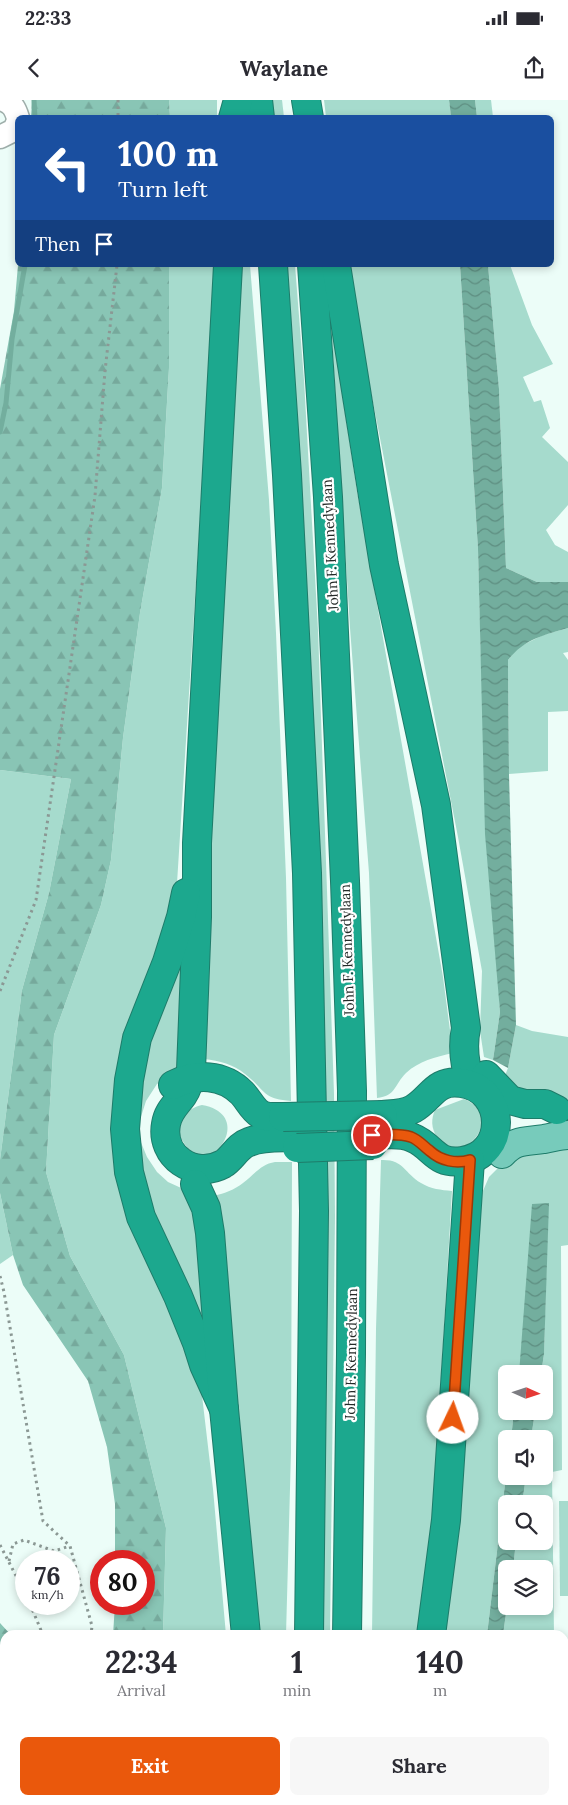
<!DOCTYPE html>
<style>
body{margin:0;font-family:Lora,serif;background:#f7f7f7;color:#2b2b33;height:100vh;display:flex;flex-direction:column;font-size:19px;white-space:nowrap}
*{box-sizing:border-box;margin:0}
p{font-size:16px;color:#7c7c81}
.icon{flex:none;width:28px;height:28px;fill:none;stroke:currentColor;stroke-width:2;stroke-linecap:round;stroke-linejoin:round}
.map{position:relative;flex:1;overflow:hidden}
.drawer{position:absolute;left:0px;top:1530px;width:569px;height:175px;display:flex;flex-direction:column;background:#fff;border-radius:15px 15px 0 0;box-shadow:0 2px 8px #0003}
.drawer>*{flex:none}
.banner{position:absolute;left:15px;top:15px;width:539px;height:152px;border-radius:8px;box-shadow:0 2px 8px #0003;background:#1a4fa0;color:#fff;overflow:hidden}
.needle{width:32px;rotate:93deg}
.tools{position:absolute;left:498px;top:1265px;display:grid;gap:10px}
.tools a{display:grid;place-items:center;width:55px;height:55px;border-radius:8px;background:#fff;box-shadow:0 2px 8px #0003;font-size:25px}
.speed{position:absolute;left:15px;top:1450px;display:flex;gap:10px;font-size:25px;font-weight:700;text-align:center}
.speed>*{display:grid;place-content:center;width:65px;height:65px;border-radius:50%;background:#fff;box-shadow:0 2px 8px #0003;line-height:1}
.speed small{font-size:12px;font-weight:400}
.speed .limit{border:8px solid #d22;background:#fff;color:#111}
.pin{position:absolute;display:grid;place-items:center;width:42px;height:42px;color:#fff;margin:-21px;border:2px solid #fff;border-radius:50%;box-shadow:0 1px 5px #0007}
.me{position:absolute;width:55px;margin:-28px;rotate:3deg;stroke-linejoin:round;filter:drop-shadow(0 0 4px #0008)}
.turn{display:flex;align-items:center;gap:18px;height:105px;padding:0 20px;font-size:22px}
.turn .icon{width:65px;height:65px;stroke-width:2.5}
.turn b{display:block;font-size:35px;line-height:42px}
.then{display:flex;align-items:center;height:48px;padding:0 20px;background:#0003;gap:10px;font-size:19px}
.eta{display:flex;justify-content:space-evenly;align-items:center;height:85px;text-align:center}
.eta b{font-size:30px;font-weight:800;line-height:35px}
.primary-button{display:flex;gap:10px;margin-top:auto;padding:10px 20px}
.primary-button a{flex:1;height:58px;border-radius:8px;background:#ea580c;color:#fff;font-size:20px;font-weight:800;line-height:58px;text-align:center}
.primary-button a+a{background:#f7f7f7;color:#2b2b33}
.status{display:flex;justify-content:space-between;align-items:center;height:35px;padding:0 25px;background:#fff;direction:ltr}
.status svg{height:14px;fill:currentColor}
header{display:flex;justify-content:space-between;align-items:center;height:65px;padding:0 20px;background:#fff;font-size:22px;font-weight:800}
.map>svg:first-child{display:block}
.green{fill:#a6dbcd}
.forest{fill:url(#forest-firs)}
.water{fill:url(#water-waves)}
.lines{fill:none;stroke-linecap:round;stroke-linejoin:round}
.stream{stroke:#73ae9e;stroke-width:5}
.minor-casing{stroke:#9eaeaa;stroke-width:25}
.major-casing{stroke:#1e7c6a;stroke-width:30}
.highway-casing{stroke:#1e7c6a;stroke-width:30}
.path{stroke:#8b9894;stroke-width:3;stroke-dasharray:2.5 4;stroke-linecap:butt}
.minor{stroke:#fff;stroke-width:22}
.major{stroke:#77cbbb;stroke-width:28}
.highway{stroke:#1ca88e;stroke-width:28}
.highway-bridge-casing{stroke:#1e7c6a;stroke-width:30;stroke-linecap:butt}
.highway-bridge{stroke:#1ca88e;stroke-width:28}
.route-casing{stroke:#983908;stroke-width:12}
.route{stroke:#ea580c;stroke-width:9}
.labels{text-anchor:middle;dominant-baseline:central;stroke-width:4.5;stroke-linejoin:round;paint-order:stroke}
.street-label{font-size:14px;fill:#232a28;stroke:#fff}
</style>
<div class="status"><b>22:33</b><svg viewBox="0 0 49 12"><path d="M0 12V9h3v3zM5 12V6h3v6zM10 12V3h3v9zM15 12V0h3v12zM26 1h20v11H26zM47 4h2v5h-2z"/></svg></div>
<header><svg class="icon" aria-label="back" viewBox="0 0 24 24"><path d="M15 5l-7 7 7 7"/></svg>Waylane<svg class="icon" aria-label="share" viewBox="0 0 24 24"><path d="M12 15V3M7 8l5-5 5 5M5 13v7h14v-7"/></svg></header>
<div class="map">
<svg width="568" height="1705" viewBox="0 0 568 1705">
<defs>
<pattern id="forest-firs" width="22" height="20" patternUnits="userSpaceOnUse" patternTransform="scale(1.25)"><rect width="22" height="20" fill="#89c5b5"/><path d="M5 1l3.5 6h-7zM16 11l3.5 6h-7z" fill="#76a99c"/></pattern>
<pattern id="water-waves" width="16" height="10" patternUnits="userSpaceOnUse" patternTransform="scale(1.25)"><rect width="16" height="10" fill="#73ae9e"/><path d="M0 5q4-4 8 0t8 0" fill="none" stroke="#5e8e81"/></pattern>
</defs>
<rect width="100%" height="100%" fill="#ecfdf8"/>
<g class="green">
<polygon points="169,0 217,0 217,17 170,17"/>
<polygon points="267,0 282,0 284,17 269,17"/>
<polygon points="324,0 449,0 451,17 326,17"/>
<polygon points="475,0 491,0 493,17 477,17"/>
<polygon points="169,165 216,165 175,815 118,1031 201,1287 213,1389 226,1535 163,1535 166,1428 124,1255 70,1156 46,1072 54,935 101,805 111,760 123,638 140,513 162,388 169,268"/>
<path d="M 236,165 L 250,165 L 269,400 L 276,533 L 286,778 L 291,1001 C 261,999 265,989 245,974 C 233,964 220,961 204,959 L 207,824 Z"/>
<polygon points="282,165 295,165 304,280 318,530 334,994 335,1117 330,1535 319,1535"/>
<polygon points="349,165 460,165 478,449 481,560 500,912 493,960 484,957 480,931 482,871 458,737 369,282"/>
<polygon points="488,165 510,165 532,225 553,264 523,277 534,302 541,300 550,328 542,337 568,362 568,405 546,430 555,445 568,452 568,482 537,482 506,468 499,289"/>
<path d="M 331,222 L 357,391 L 443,877 L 453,953 C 435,957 419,961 406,973 C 394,985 396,996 377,998 L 369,773 L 350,528 Z"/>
<polygon points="568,528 568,552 563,553 568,560 568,611 548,612 548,671 509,674 508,560 517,548 543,535"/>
<polygon points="0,670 71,679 49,793 22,890 0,1060"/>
<polygon points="187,816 180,956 177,968 171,975 157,984 146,1001 140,1020 140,1040 147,1057 157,1072 168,1082 190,1092 198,1107 208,1265 137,1070 136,981"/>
<polygon points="516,925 532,931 568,937 568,999 528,997 504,978 508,968"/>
<path d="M 464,999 C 507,1017 461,1071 437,1037 C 431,1028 431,1019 435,1010 Z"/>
<path d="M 202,1005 C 253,1014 216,1071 192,1053 C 187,1049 182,1039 178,1034 C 181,1019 185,1009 202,1005 Z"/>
<polygon points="568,1046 568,1145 561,1146 562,1370 552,1372 554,1535 503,1535 507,1506 544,1506 544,1469 513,1469 516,1441 544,1441 544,1404 522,1404 526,1376 544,1376 544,1339 531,1339 535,1311 544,1311 544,1274 541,1274 544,1254 548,1103 519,1274 506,1274 506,1311 514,1311 511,1339 506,1339 506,1376 487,1535 443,1535 479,1100 489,1077 511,1055"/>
<path d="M 381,1060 C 404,1059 404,1073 421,1083 C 431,1089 441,1090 452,1091 L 433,1414 L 420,1535 L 372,1535 L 376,1229 Z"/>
<path d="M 275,1062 L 292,1062 L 291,1352 L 286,1535 L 255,1535 L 214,1096 C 225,1093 234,1090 243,1083 C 254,1075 261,1064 275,1062 Z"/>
<polygon points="0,1093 13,1155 0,1164"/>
<polygon points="559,1401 568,1401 568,1496 560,1496"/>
<polygon points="157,1700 223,1700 222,1705 157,1705"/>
<polygon points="428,1700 476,1700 476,1705 427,1705"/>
<polygon points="494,1700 555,1700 555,1705 493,1705"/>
</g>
<g class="forest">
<polygon points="32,0 169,0 170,17 31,17"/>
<polygon points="18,165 169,165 169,268 162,388 140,513 123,638 111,760 101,805 54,935 46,1072 70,1156 124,1255 166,1428 163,1535 113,1535 115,1504 144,1504 144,1461 115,1461 115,1404 107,1347 88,1281 23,1185 13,1155 0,1093 0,1060 22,890 49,793 71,679 0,670 0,289 14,211"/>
<polygon points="0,1523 11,1535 5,1535 5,1700 17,1700 17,1705 0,1705"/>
<polygon points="102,1700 157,1700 157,1705 103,1705"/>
</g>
<g class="water">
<polygon points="449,0 475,0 477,17 451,17"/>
<path d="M 460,165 L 488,165 L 499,289 L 506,468 L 537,482 L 568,482 L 568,528 C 544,535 524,539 508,560 L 509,674 L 516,925 L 508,968 L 493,960 L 500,912 L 485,734 L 478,449 Z"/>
<polygon points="549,1103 544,1254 541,1274 519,1274 532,1104"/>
<polygon points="514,1311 535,1311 531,1339 511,1339"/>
<polygon points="506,1376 526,1376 522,1404 506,1404 506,1441 516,1441 513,1469 506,1469 507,1506 503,1535 487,1535"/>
</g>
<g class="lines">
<g class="stream">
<polyline points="34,0 35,18"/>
<polyline points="0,332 6,303 12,239 25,165"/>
</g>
<g class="minor-casing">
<g id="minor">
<path d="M 3,0 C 12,3 15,8 18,18"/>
<polyline points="0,37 14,30 18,21"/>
</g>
</g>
<g class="major-casing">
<path id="major" d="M 502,1054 C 516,1039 525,1042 544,1039 C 552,1038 559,1035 568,1035"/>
</g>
<g class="highway-casing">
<g id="highway">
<polyline points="258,0 260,18"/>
<polyline points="306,0 309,18"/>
<polyline points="233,18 238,0"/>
<path d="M 228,165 L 197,743 L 197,817 L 191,970 C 190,978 188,988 183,995 C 176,1005 168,1011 166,1024 C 160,1056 194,1080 223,1064 C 233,1058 237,1046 249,1042 C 264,1036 282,1038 298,1037"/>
<polyline points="273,165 287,375 307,773 314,1111 309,1535"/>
<polyline points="312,165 328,397 345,781 352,991 351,1254 347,1535"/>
<path d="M 336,165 L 384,465 L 436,705 L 466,928 C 462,947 465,967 471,985"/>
<polyline points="186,793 181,817 167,862 137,938 129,980 125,1029 129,1072 141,1117 178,1196 197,1243 204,1265 224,1309"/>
<polyline points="486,975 510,1000 525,1004 545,1004 557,1010"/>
<path d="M 173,985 C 196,973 223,974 242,993 C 248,999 252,1009 260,1014 C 266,1018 275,1017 283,1017"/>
<path d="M 372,1035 C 385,1035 401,1032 413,1038 C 433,1046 435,1065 462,1061 C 508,1055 507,989 461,983 C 435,979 431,999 413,1009 C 404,1014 393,1014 383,1015"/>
<polyline points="195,1084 206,1108 210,1133 224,1309 246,1535"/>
<polyline points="431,1535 446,1420 470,1060"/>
<polyline points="246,1705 247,1700"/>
<polyline points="301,1705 301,1700"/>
<polyline points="341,1705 342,1700"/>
<polyline points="411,1705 412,1700"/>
</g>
</g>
<g class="path">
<polyline points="118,0 118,18"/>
<polyline points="0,891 36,800 95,396 105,271 117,165"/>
<polyline points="0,1176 4,1192 43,1421 70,1446 92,1526 91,1535"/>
<polyline points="0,1445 26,1495"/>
<polyline points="9,1461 13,1444 24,1440 54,1451 70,1446"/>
<polyline points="30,1504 43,1535"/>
<polyline points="36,1705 36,1700"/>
<polyline points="82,1705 82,1700"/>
</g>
<use href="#minor" class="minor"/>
<use href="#major" class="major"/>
<use href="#highway" class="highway"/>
<g class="highway-bridge-casing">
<g id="highway-bridge">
<polyline points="283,1017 383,1015"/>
<polyline points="297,1048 373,1045"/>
</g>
</g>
<use href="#highway-bridge" class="highway-bridge"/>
</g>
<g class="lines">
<g class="route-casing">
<path id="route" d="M 372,1035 C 384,1035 399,1033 411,1037 C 419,1040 423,1046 430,1051 C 441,1061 456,1064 470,1060 L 453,1318"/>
</g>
<use href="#route" class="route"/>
</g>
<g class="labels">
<g class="street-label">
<text transform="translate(330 445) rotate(-93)">John F. Kennedylaan</text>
<text transform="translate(347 850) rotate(-92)">John F. Kennedylaan</text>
<text transform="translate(351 1254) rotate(-89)">John F. Kennedylaan</text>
</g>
</g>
</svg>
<div class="tools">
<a><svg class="needle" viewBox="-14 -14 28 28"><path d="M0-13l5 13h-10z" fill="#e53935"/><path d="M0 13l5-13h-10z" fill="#7c7c81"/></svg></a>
<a><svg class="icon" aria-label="sound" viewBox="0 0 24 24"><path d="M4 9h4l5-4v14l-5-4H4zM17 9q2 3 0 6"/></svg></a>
<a><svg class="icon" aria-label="search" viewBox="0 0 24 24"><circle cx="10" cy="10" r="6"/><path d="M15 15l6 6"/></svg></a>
<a><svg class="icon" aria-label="layers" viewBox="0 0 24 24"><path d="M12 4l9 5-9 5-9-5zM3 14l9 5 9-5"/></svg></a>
</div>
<div class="speed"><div>76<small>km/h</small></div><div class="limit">80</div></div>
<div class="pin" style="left:372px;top:1035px;background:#d93025"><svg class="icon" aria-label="arrive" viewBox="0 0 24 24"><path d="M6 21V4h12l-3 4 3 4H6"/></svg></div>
<svg class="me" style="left:453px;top:1318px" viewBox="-20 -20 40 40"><circle r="19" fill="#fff"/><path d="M0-13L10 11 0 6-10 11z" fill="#ea580c"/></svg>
<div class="banner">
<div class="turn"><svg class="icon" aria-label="left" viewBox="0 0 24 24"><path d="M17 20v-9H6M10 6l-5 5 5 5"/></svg><div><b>100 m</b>Turn left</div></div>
<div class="then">Then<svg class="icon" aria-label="arrive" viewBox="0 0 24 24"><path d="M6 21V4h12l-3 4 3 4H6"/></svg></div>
</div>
<section class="drawer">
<div class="eta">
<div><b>22:34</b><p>Arrival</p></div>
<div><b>1</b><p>min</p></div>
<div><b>140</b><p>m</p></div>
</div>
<div class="primary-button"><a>Exit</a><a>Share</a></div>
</section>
</div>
